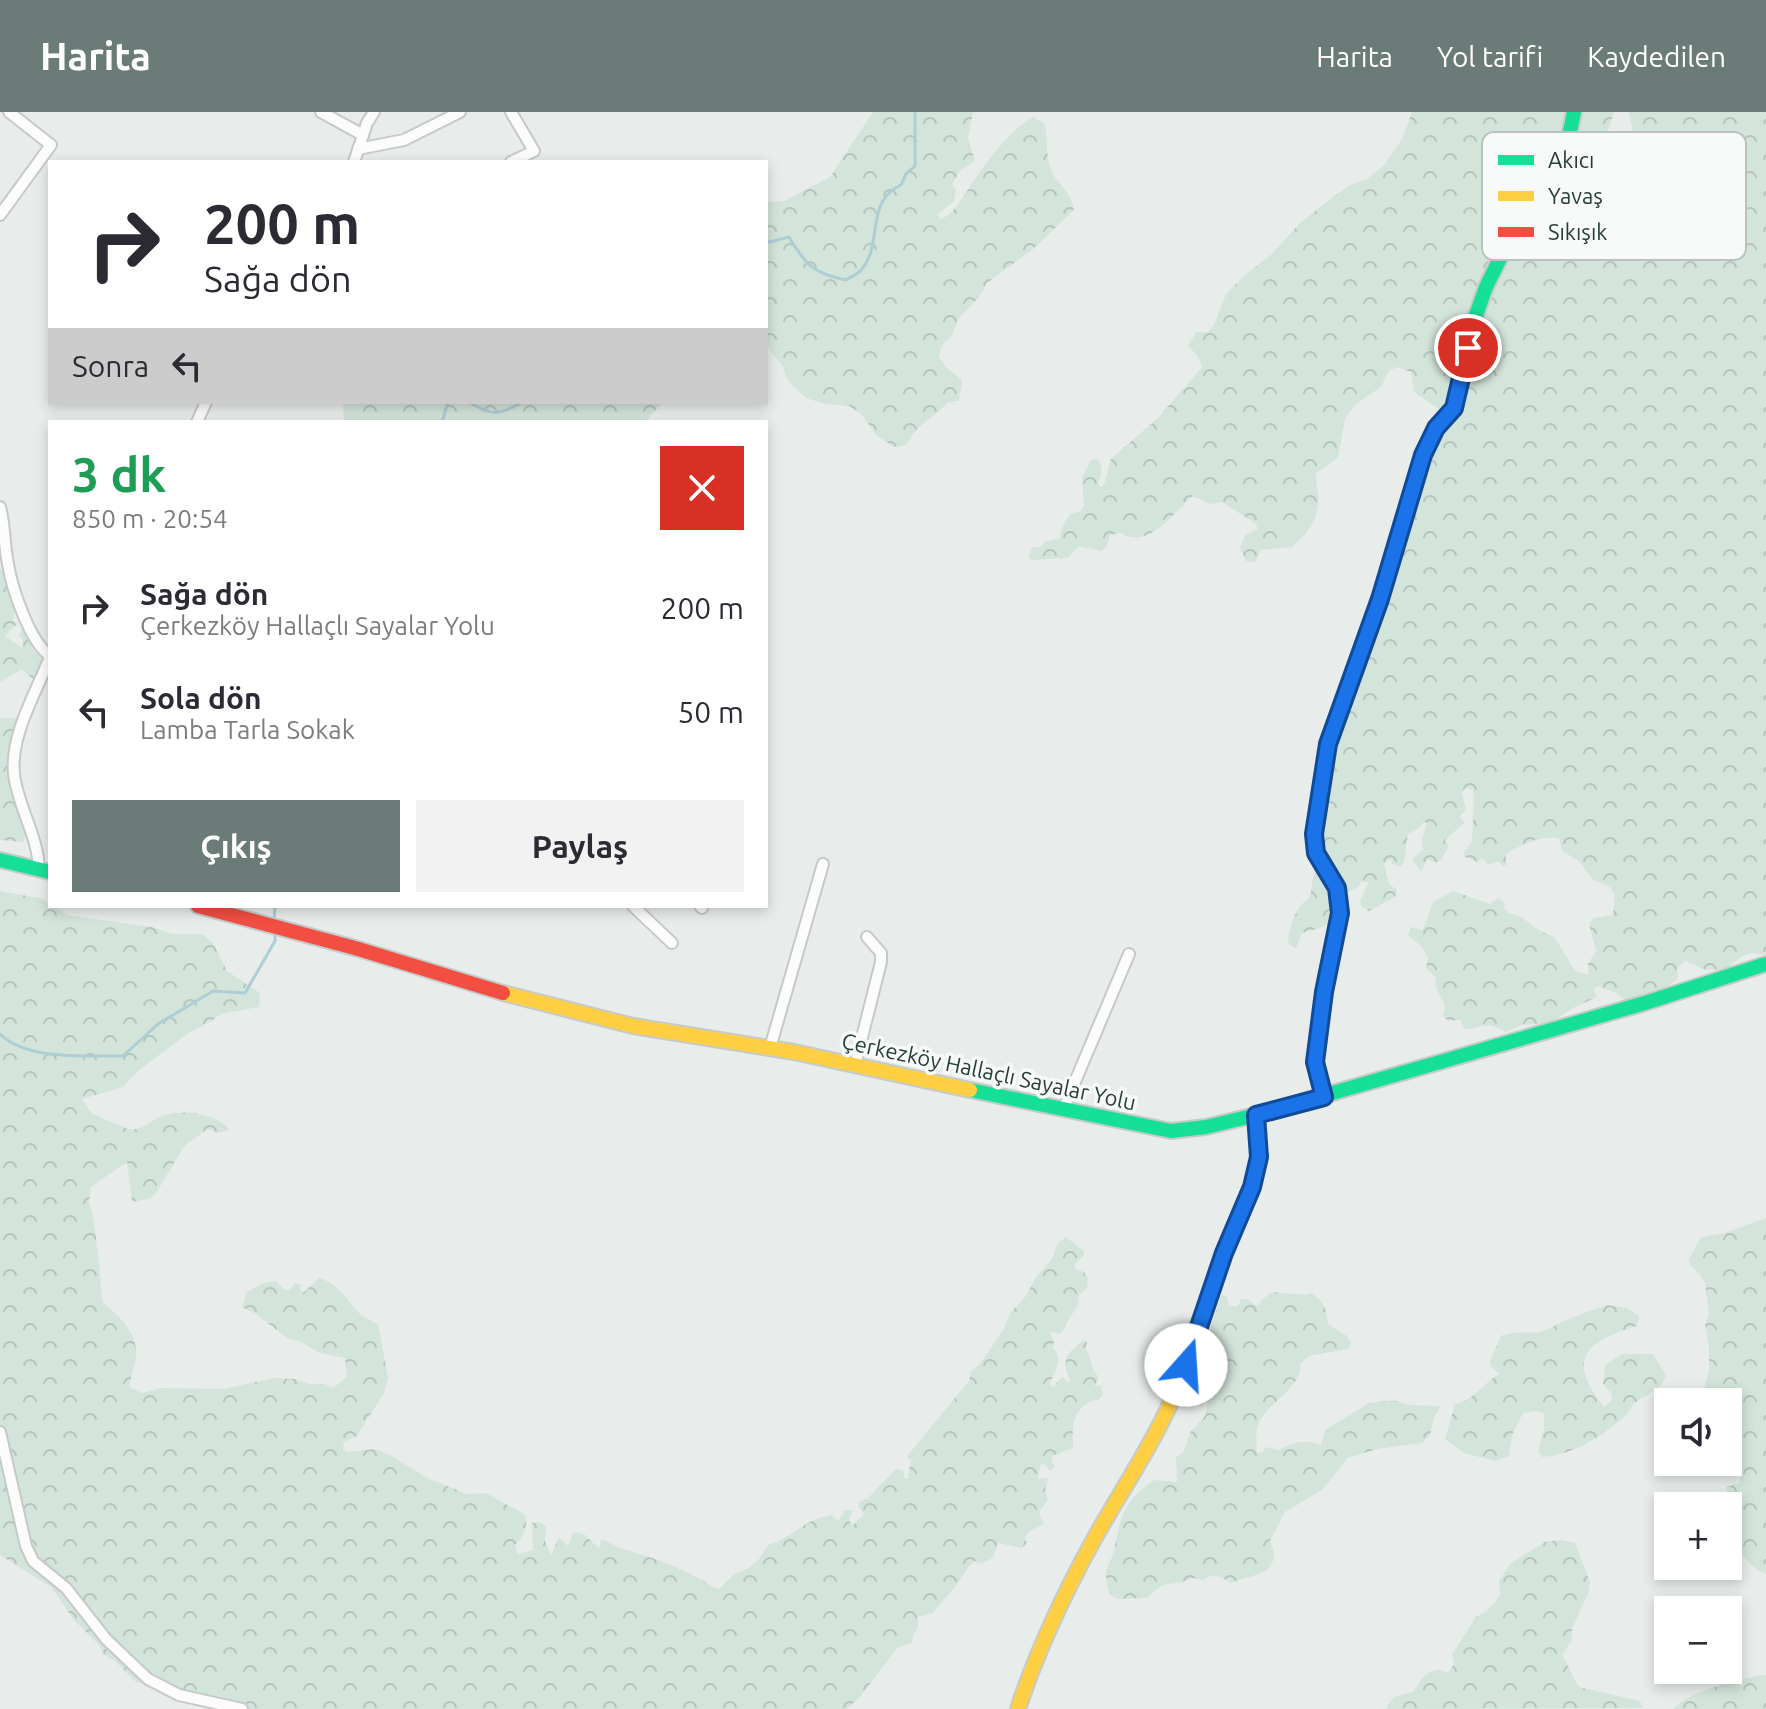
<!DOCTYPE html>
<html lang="tr">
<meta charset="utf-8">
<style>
body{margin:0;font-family:Ubuntu,sans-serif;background:#f2f2f3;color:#2b2b33;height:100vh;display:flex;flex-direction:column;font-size:30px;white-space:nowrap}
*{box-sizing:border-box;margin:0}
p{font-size:26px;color:#7c7c81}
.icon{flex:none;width:44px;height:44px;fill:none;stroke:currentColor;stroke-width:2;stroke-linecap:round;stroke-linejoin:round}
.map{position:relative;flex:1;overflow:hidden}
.side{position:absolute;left:48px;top:308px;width:720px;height:488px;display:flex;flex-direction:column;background:#fff;border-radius:0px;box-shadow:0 4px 12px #0003}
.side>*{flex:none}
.guide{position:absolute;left:48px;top:48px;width:720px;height:244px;border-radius:0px;box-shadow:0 4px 12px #0003;background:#fff;color:#2b2b33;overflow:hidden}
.fabs{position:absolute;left:1654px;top:1276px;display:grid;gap:16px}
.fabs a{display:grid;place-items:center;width:88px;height:88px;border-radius:0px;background:#fff;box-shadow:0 4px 12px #0003;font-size:40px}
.pin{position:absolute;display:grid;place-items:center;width:68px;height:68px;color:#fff;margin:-34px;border:4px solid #fff;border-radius:50%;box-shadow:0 2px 8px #0007}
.me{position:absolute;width:88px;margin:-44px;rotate:19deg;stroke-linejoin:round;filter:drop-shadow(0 0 6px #0008)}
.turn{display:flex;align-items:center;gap:28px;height:168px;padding:0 24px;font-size:36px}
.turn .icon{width:104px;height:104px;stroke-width:2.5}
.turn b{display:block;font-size:56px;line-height:68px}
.then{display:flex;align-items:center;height:76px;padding:0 24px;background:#0003;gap:16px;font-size:30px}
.round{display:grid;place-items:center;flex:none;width:84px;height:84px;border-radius:0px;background:#f2f2f3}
.head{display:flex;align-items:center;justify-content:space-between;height:136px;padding:0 24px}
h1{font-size:48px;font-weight:700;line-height:60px;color:#1e9e55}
.action{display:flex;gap:16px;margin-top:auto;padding:16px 24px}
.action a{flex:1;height:92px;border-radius:0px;background:#6b7b78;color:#fff;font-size:32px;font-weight:700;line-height:92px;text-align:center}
.action a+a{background:#f2f2f3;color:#2b2b33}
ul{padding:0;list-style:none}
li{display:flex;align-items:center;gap:24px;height:104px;padding:0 24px}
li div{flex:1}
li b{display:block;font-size:30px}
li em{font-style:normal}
header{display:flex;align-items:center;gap:48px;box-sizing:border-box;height:112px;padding:0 40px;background:#6b7b78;color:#fff}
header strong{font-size:38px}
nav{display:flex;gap:44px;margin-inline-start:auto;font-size:28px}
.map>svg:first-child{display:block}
.forest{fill:url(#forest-crowns)}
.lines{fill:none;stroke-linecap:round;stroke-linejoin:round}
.stream{stroke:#afcdd5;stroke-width:3}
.street-casing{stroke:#c5cac8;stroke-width:14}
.fast-casing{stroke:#c5cbc9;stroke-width:18}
.slow-casing{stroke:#c5cbc9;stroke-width:18}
.jam-casing{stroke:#c5cbc9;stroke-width:18}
.street{stroke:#fcfcfc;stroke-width:10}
.fast{stroke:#16e098;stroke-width:14}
.slow{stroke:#ffcf43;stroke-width:14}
.jam{stroke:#f24e42;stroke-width:14}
.route-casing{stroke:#114b97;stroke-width:20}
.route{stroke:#1a73e8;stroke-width:14}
.labels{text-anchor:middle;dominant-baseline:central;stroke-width:7;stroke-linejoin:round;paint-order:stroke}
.street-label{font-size:22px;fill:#273e3a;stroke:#f7faf9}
.key{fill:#f7faf9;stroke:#b9c2c0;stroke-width:2}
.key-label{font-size:22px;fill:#273e3a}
</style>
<header>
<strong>Harita</strong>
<nav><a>Harita</a><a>Yol tarifi</a><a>Kaydedilen</a></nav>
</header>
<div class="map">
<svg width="1766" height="1597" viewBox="0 0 1766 1597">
<defs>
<pattern id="forest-crowns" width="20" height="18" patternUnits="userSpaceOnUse" patternTransform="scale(2)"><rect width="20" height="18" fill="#d3e4da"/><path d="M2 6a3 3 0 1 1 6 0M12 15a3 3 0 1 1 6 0" fill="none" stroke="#b5c5bc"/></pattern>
</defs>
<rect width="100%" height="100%" fill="#e8edeb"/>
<g class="forest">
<path d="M 873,0 L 973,0 L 968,26 L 975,49 L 960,59 L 952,72 L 956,79 L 954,89 L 938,102 L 940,108 C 953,101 958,93 966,81 C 978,60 1012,14 1034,5 L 1044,12 C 1049,27 1045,42 1051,58 C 1057,73 1070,76 1074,98 L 1032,138 L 987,171 L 980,184 L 959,206 L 952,223 L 941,235 L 939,245 L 946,255 L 962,268 L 959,289 L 948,290 C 934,306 915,313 907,333 L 894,335 L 877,324 L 861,302 L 849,294 L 825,292 L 806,286 L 788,269 L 782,253 L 772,242 L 766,230 L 766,90 L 784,89 L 830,65 Z"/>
<path d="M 1412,0 L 1614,0 L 1605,27 L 1610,30 L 1609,38 L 1614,45 L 1619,41 L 1619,33 L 1631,35 L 1635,31 L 1629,0 L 1766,0 L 1766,843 L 1753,841 L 1742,844 L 1726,857 L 1706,858 L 1685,849 L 1677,856 L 1678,866 C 1664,880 1644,886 1625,888 L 1616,881 L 1597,874 L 1594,879 L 1597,885 L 1575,895 L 1550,911 L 1522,913 L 1506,920 C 1484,908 1486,916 1465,917 L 1460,908 L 1449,909 L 1443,905 L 1445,894 L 1435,873 L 1436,866 L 1426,856 L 1428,845 L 1419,832 L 1408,824 L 1410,815 L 1423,818 L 1433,790 L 1453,779 L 1490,792 L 1498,786 L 1505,791 L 1504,796 L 1508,801 L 1520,804 L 1537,817 L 1555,826 L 1575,859 L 1589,863 L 1588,852 L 1596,839 L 1589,813 L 1593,806 L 1613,803 L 1615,784 L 1610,775 L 1592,767 L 1579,749 L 1562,739 L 1559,726 C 1538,724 1523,732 1506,742 L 1506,753 L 1503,754 L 1498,749 L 1488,753 L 1483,746 L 1477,750 L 1463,744 C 1465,736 1471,735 1472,727 C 1473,720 1474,684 1473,679 L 1466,675 L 1462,681 L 1466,698 L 1460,704 L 1464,711 L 1445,728 L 1449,734 L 1441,748 L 1436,751 L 1428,747 L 1421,760 L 1412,747 L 1423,738 L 1422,728 L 1427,711 L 1424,710 L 1418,717 L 1408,722 L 1404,750 L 1401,754 L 1392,752 L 1391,747 L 1384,752 L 1389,772 L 1397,778 L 1395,785 L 1369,799 L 1362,795 L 1360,789 L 1369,770 L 1361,770 L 1358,775 L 1345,781 C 1332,813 1336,812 1302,821 L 1296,836 L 1288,831 C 1289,814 1296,794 1310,785 L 1314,760 L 1320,744 L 1331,658 L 1353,583 L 1369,545 L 1368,537 L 1380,511 L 1411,405 L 1417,394 L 1427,350 L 1444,318 L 1451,313 L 1450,305 L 1414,280 L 1411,260 L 1397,255 L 1389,259 L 1381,275 L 1356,292 L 1345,306 L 1338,346 L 1316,361 C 1316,373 1320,384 1318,395 C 1316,411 1303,425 1292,435 L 1260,438 L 1256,450 L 1246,449 L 1240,436 L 1245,423 L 1258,417 L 1255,411 L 1222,390 L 1210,392 L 1193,384 C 1175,399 1148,439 1121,421 L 1110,423 L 1107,434 L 1101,439 L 1079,434 L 1068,446 L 1031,448 L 1028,445 L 1032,435 L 1040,435 L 1044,430 L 1060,426 L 1062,416 L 1070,402 L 1081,399 L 1084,393 L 1082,366 L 1091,348 L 1098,347 C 1103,355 1102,363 1098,371 L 1100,375 L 1104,373 L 1111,347 L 1159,305 L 1202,255 L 1197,243 L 1188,234 L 1196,220 L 1208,220 L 1214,213 L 1226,182 L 1245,163 L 1272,142 L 1299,112 L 1329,88 L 1350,73 L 1367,67 L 1383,54 L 1402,27 Z"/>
<polygon points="343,290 663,290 645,310 344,310"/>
<polygon points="0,457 7,462 17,490 13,508 17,512 5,524 22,536 23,528 19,523 24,514 32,536 43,550 37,571 22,557 0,570"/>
<polygon points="0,606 18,606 17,674 28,710 23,730 0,728"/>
<path d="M 0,779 L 44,787 L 50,794 L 54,794 L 67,803 L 152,815 L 172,822 L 202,822 L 213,831 L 227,859 L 260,881 L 259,895 L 220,902 L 212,909 L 187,922 L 138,959 L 123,975 L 82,987 C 85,992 89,999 94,1002 C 99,1005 123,1015 129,1017 C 143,1019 153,1007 164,1003 C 183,997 217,1001 230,1018 L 218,1021 L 208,1017 L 185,1033 L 156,1081 L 149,1087 L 132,1090 L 127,1050 L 91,1075 L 89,1092 C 96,1102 100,1172 103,1191 C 118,1202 134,1218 136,1237 C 137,1248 131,1264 129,1275 L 142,1281 L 161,1276 L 224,1277 L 273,1266 L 295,1267 L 310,1272 L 325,1272 L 333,1276 L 347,1265 L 345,1246 L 320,1241 L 301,1230 L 287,1226 L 256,1202 L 242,1195 L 247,1180 L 263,1171 L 276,1169 L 284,1178 L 290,1178 L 295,1171 L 301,1173 L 300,1179 L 304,1180 L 319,1166 C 337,1170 348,1189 360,1202 C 366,1207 372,1208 378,1213 L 388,1265 L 384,1281 L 357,1324 L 344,1330 L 343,1337 L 347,1340 L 375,1337 L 392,1344 L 427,1366 L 467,1382 L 486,1381 L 524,1402 C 530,1412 523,1425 515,1433 L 518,1442 L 533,1438 L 532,1411 L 540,1410 L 546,1414 L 545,1429 L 551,1443 L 559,1425 L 568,1434 L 573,1421 C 587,1418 589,1430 599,1436 L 601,1433 L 600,1428 C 610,1428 614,1435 623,1437 C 655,1446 687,1457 715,1476 L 720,1476 L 734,1462 L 749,1456 L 760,1446 L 768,1433 C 794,1426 802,1407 832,1403 L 835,1407 L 839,1408 L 845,1398 L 853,1398 L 849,1409 L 853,1413 L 864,1402 L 858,1394 L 860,1389 L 867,1387 L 896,1357 L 903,1358 L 904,1366 L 908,1366 L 911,1347 L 907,1347 L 908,1343 L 969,1269 L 971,1259 L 979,1253 L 1002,1220 L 1011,1200 L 1025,1185 L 1036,1165 L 1052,1147 L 1058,1131 L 1066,1125 L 1084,1139 L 1084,1143 L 1075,1152 L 1075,1157 L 1084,1160 L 1088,1166 L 1087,1176 L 1079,1183 L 1078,1193 L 1060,1222 L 1049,1219 L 1054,1229 L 1053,1236 C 1065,1248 1054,1260 1050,1272 L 1053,1275 L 1062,1265 L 1070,1271 C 1070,1266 1067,1262 1066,1257 C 1063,1242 1074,1236 1084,1228 L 1087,1230 L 1086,1237 C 1092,1246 1090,1257 1098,1264 L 1098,1269 L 1094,1273 L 1101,1274 L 1103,1282 L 1100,1287 C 1073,1292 1072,1312 1073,1336 L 1052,1344 L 1052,1350 L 1055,1355 L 1050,1359 L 1044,1352 L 1040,1354 L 1038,1367 L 1048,1366 L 1045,1379 L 1048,1387 L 1039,1401 L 1044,1412 L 1027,1421 L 1025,1427 L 1027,1431 L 1022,1436 L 998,1431 L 993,1446 L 981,1452 L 975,1449 C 967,1455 964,1463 959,1470 C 951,1481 941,1490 933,1501 L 918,1505 L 918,1517 L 913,1523 L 912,1531 L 898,1535 L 860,1585 L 847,1597 L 228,1597 L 177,1587 L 135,1569 L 115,1549 L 104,1543 L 98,1532 L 74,1508 L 51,1475 L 0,1443 Z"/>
<path d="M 1766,1106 L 1766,1462 C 1731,1447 1725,1406 1727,1375 L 1739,1371 L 1742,1358 L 1736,1346 L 1728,1348 L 1728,1290 L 1700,1290 L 1709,1259 L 1709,1236 L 1705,1212 L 1709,1203 L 1705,1171 L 1701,1164 L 1691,1154 L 1689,1147 L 1701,1125 L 1725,1121 Z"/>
<path d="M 1272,1180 L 1305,1183 L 1310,1181 C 1325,1188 1326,1197 1328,1212 L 1347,1224 L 1351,1231 L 1348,1237 L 1309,1244 L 1300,1252 C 1304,1276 1263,1293 1257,1315 C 1255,1323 1258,1333 1256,1341 L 1263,1340 L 1266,1335 L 1279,1338 C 1294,1330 1305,1327 1321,1333 L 1325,1318 L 1369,1291 L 1393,1288 L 1409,1293 L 1441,1294 L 1434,1306 L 1430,1323 L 1422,1331 L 1377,1337 L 1348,1346 L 1322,1378 L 1285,1400 L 1270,1429 C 1285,1464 1250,1462 1231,1471 L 1221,1465 L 1209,1464 L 1204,1468 L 1192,1466 L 1183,1470 L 1162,1473 L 1147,1486 L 1117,1487 L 1109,1482 C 1108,1474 1104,1464 1107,1456 C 1109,1450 1113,1445 1114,1438 C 1122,1402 1122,1391 1154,1368 L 1177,1370 L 1176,1345 L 1183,1341 L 1191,1319 L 1205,1304 L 1208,1290 L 1190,1286 L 1200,1266 L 1202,1243 L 1211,1230 L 1211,1213 L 1222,1182 L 1227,1185 L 1229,1194 L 1238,1194 L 1241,1187 L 1248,1187 L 1256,1194 L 1261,1192 L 1261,1188 Z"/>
<path d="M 1607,1193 L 1627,1196 L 1639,1204 L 1637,1214 C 1585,1229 1566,1248 1604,1295 L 1612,1288 L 1611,1281 L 1603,1272 L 1605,1253 L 1622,1242 L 1653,1242 L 1666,1263 C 1662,1279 1645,1282 1634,1292 C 1631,1295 1629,1300 1626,1303 C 1605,1323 1571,1344 1542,1345 L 1538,1339 L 1544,1317 L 1544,1301 L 1535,1299 L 1523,1301 L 1512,1323 L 1509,1344 L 1495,1349 L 1464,1341 L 1445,1327 L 1455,1292 C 1473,1289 1484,1271 1499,1262 L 1491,1254 L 1490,1249 L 1501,1224 C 1515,1218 1535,1223 1546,1218 C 1566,1208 1585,1200 1607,1193 Z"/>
<path d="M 1560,1428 L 1575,1431 L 1590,1470 L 1588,1482 L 1572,1516 L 1572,1528 L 1562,1543 C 1569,1553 1572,1566 1579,1575 L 1640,1589 L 1643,1596 L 1385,1597 L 1394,1585 L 1414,1579 C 1421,1568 1424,1559 1439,1558 L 1448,1561 L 1454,1552 L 1452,1542 L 1476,1505 L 1487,1499 L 1495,1490 L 1500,1483 L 1499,1469 L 1511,1451 L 1545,1430 Z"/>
<path d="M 1766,1563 L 1766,1597 L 1674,1597 C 1683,1581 1747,1564 1766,1563 Z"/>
</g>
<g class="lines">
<g class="stream">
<path d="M 766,128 L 770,130 L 789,125 C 805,152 814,162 846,168 C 851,165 858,162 862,157 C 883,132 865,89 901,73 L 906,62 L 915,54 L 915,0"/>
<path d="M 469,290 C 493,305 498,303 523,290"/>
<polyline points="548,290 567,290"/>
<polyline points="442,310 448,290"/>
<polyline points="274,810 275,794"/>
<path d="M 0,922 C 27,949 87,943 123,944 L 158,912 L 213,879 L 245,881 L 275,829 L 275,821"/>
</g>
<g class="street-casing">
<g id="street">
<polyline points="321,0 363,23"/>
<polyline points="358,37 404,28 460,0"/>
<polyline points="354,50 367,11 374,0"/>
<polyline points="511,50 534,39 511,0"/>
<polyline points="0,103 51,33 9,0"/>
<polyline points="197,310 206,290"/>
<path d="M 0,395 C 5,413 4,433 8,452 C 12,477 30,530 50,544"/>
<path d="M 39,757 C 38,724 18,695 14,662 C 10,623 36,581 50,545"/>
<polyline points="633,794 672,831"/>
<polyline points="700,794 702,796"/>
<polyline points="770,936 823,752"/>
<polyline points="855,953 881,850 881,841 867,825"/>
<polyline points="1063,998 1129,842"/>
<polyline points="0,1320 26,1434 33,1449 66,1476 106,1527 148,1567 179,1583 242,1597"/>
</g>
</g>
<g class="fast-casing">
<g id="fast">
<polyline points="1333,618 1380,487 1423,343 1436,316 1454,296 1475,206 1486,175 1540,65 1568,29 1574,0"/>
<polyline points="0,748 50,760"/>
<polyline points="970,978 1171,1019 1206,1015 1256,1003 1645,891 1766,852"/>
<polyline points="1171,1290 1224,1141 1252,1075 1259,1045 1256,1003"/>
</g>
</g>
<g class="slow-casing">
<g id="slow">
<polyline points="503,881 633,914 794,940 970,978"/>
<polyline points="1324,985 1315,950 1324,880 1340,801 1337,776 1316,741 1314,722 1328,632 1333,618"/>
<path d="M 1018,1597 C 1037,1539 1064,1482 1093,1429 C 1119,1382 1149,1339 1171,1290"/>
</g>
</g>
<g class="jam-casing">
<polyline id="jam" points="198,794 355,836 503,881"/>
</g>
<use href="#street" class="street"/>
<use href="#fast" class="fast"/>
<use href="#slow" class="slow"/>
<use href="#jam" class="jam"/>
</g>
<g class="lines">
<g class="route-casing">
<polyline id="route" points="1186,1253 1224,1141 1252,1075 1259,1045 1256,1003 1324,985 1315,950 1324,880 1340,801 1337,776 1316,741 1314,722 1328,632 1380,487 1423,343 1436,316 1454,296 1468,236"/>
</g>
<use href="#route" class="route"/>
</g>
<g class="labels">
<g class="street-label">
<text transform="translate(989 959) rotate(12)">Çerkezköy Hallaçlı Sayalar Yolu</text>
</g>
</g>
<rect x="1482" y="20" width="264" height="128" rx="12" class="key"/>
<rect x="1498" y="43" width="36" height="10" fill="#16e098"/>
<rect x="1498" y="79" width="36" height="10" fill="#ffcf43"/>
<rect x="1498" y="115" width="36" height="10" fill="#f24e42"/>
<g class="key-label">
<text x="1548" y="56">Akıcı</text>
<text x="1548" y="92">Yavaş</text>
<text x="1548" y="128">Sıkışık</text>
</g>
</svg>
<div class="fabs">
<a><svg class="icon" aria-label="sound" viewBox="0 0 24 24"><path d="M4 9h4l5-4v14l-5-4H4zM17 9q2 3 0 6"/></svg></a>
<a>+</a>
<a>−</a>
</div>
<div class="pin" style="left:1468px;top:236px;background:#d93025"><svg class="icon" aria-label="arrive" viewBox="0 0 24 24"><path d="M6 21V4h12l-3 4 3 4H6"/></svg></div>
<svg class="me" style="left:1186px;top:1253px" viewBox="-20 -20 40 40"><circle r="19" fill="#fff"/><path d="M0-13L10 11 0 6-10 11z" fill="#1a73e8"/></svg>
<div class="guide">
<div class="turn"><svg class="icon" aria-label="right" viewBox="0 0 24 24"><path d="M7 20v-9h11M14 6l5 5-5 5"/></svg><div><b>200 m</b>Sağa dön</div></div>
<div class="then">Sonra<svg class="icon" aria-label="left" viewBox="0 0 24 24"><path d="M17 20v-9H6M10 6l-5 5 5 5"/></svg></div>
</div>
<section class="side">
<div class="head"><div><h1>3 dk</h1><p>850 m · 20:54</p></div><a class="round" style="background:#d93025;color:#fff"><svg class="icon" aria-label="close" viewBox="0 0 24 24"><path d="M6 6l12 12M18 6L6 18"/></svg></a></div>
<ul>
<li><svg class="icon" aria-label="right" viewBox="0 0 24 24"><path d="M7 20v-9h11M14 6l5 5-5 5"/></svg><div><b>Sağa dön</b><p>Çerkezköy Hallaçlı Sayalar Yolu</p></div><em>200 m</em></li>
<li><svg class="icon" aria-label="left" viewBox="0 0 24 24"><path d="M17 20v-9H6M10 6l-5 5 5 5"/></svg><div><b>Sola dön</b><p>Lamba Tarla Sokak</p></div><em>50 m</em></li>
</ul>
<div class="action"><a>Çıkış</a><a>Paylaş</a></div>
</section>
</div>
